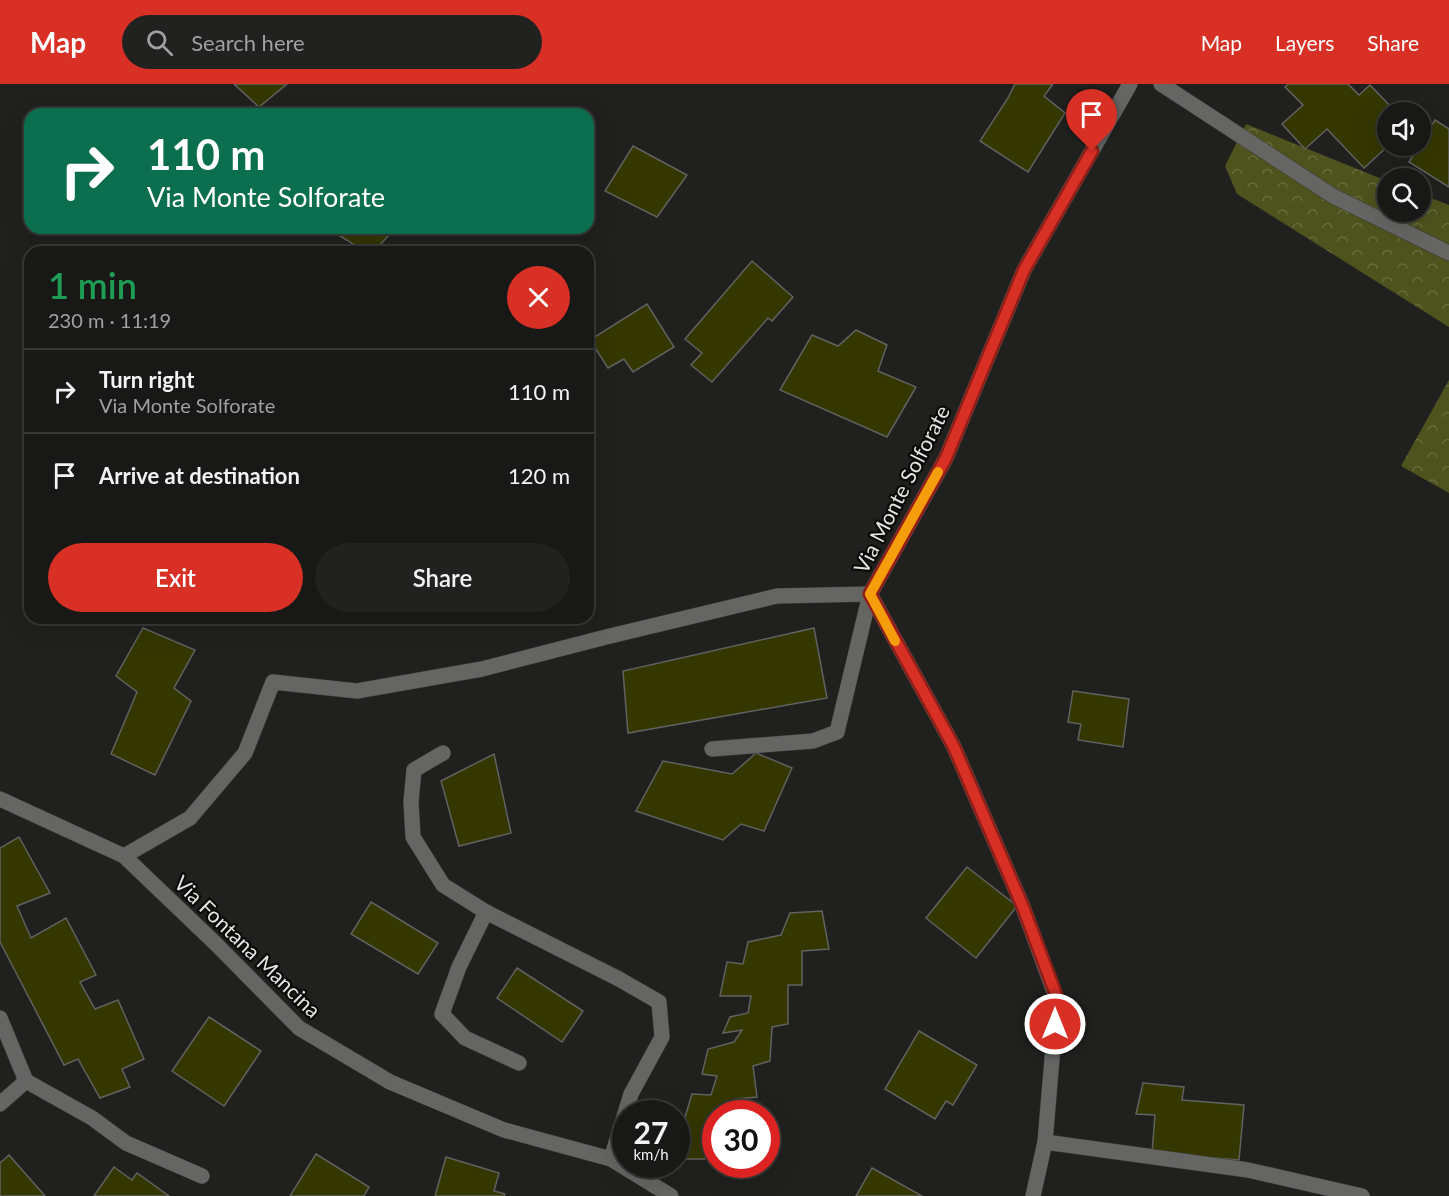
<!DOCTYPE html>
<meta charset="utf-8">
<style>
body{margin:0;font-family:Lato,sans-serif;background:#21221f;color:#f1f3f6;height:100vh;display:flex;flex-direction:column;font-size:22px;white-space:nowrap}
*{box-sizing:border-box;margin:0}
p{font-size:20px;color:#9fa0a1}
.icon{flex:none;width:33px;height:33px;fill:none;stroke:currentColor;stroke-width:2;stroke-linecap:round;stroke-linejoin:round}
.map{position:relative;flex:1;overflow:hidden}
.panel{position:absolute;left:24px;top:162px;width:570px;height:378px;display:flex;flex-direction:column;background:#181916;border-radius:18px;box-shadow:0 6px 24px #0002,0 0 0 2px #363835}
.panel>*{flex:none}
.banner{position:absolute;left:24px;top:24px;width:570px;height:126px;border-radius:18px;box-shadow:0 6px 24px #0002,0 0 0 2px #363835;background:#0b6e4f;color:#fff;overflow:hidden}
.buttons{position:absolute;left:1377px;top:18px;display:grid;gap:12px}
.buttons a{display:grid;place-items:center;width:54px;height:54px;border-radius:50%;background:#181916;box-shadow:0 6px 24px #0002,0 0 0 2px #363835;font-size:30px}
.speed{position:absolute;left:612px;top:1016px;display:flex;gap:12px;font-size:30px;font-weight:700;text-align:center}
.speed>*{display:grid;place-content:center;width:78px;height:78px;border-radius:50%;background:#181916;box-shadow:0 6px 24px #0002,0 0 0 2px #363835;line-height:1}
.speed small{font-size:15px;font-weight:400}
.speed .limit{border:9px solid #d22;background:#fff;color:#111}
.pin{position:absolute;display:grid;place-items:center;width:51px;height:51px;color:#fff;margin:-62px -26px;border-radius:50% 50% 50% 0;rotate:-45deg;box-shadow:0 0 6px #0007}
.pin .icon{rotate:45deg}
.me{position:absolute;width:66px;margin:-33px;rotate:0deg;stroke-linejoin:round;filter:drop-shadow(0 0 4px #0008)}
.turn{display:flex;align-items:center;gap:21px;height:126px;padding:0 24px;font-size:27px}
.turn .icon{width:78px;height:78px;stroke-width:2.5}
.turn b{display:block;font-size:42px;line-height:51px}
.round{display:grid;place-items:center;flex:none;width:63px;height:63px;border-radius:32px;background:#21221f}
.overview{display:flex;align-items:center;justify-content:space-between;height:102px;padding:0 24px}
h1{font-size:36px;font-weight:600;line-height:45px;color:#1e9e55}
.action{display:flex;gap:12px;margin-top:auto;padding:12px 24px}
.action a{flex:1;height:69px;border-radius:36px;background:#d93025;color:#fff;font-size:24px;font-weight:600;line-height:69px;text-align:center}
.action a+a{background:#21221f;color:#f1f3f6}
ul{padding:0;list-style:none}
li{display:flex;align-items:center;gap:18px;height:84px;padding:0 24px;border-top:2px solid #363835}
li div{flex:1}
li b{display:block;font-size:22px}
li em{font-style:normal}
header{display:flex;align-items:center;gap:36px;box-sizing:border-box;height:84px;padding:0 30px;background:#d93025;color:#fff}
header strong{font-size:28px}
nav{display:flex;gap:33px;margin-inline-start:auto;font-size:21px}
.search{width:420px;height:54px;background:#21221f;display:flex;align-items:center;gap:15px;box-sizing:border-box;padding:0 21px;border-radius:33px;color:#9fa0a1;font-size:22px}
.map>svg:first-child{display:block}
.forest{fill:url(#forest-crowns)}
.building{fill:#343700;stroke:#61625f;stroke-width:1.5}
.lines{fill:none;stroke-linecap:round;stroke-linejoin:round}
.minor-casing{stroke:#3c3c3a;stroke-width:16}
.minor{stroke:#656664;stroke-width:15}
.route-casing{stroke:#8d1f18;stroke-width:15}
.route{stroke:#d93025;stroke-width:10}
.slow{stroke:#f59e0b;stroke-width:10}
.labels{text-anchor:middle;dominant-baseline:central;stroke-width:4.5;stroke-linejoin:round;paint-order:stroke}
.street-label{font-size:21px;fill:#e5e5e3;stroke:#0a0a09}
</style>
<header>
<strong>Map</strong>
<div class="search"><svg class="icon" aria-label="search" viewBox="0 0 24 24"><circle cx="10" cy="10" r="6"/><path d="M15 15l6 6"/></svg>Search here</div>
<nav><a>Map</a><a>Layers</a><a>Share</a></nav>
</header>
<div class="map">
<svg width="1449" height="1112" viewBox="0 0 1449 1112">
<defs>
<pattern id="forest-crowns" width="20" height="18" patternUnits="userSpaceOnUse" patternTransform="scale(1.5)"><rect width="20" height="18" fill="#4e521d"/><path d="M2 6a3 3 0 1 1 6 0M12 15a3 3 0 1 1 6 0" fill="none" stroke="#676b3e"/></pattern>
</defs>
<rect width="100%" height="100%" fill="#20211e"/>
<g class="forest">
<polygon points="1246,40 1387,97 1388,128 1420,128 1421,110 1449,121 1449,243 1237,110 1225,82"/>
<polygon points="1449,296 1449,409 1401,382"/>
</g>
<g class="building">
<polygon points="234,0 287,0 259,23"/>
<polygon points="1015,0 1053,0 1044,12 1065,29 1028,88 980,57 1008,14"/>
<polygon points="1288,0 1348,0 1359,11 1370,1 1396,28 1388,28 1388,62 1364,84 1327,45 1305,65 1282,40 1303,21 1285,3"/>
<polygon points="1435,36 1449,45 1449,103 1409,78 1419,62 1420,62 1420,59"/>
<polygon points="633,62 687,91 657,133 605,107"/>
<polygon points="327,144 395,144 374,168 366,168"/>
<polygon points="752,177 793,213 772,237 768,234 712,298 691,281 702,269 685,255"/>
<polygon points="647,220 674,263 633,288 624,275 608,284 590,256"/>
<polygon points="856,246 887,261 878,287 916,303 887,353 780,306 812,251 838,262"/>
<polygon points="143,544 195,566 174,604 191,617 155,691 111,670 137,608 116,592"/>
<polygon points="814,544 827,614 628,649 623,587"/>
<polygon points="1073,607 1129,615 1123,663 1078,656 1081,640 1068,638"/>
<polygon points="756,669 792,684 764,747 741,740 723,756 636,727 663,677 732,690"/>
<polygon points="494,670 511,749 459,762 441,697"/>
<polygon points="19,753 50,809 17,822 31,854 66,834 96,891 80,898 95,925 118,916 144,975 122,985 130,1003 100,1014 78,975 64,981 0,858 0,764"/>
<polygon points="967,783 1017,822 976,874 926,834"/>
<polygon points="371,818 438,859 418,890 351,850"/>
<polygon points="822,827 829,865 802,867 802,901 788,901 788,940 772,943 770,977 753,982 757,1013 736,1015 737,1029 716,1029 716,1075 676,1075 676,1063 692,1010 711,1011 717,992 702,990 708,965 734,958 742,946 723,949 730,933 748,929 751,912 720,912 727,878 743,880 748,858 781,851 790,829"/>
<polygon points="517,884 583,927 562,958 497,914"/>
<polygon points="209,933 261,967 224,1022 172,987"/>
<polygon points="919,947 977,981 953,1021 946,1017 935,1035 885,1005"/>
<polygon points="1143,999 1184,1003 1182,1016 1244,1021 1239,1076 1152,1069 1155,1031 1136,1030"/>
<polygon points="316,1070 369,1103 364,1112 290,1112"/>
<polygon points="9,1071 45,1112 0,1112 0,1079"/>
<polygon points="446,1073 499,1089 494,1107 505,1110 504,1112 435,1112"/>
<polygon points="114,1083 132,1096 137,1089 169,1112 94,1112"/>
<polygon points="872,1084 922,1112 856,1112"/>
</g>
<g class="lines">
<g class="minor-casing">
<g id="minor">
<polyline points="1161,0 1333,112 1449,169"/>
<polyline points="870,510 954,663 1023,823 1057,916 1045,1058 1033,1112"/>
<polyline points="712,665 813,657 837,648 870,510 946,374 1024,186 1130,0"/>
<polyline points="443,669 414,686 411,718 413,753 443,801 486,828 619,895 659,918 662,953 631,1010 611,1075"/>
<polyline points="0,715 124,772 216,860 299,944 390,998 504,1046 611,1075 671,1112"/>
<polyline points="124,772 190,734 245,669 273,598 357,607 482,585 606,553 777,512 870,510"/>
<polyline points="486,828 459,883 442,930 465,954 519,979"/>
<polyline points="0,934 26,997 0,1020"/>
<polyline points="26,997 92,1034 126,1059 202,1092"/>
<polyline points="1045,1058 1248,1086 1362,1112"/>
</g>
</g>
<use href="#minor" class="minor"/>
</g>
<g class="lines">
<g class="route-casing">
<polyline id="route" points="1055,940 1058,916 1023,823 954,663 870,510 946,374 1024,186 1092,67"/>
</g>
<use href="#route" class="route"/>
<polyline class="slow" points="895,557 870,510 938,388"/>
</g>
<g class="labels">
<g class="street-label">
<text transform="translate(901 405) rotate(-63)">Via Monte Solforate</text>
<text transform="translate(248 862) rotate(44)">Via Fontana Mancina</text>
</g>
</g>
</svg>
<div class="buttons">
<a><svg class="icon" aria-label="sound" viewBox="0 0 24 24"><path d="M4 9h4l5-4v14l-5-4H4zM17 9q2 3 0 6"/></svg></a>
<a><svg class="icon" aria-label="search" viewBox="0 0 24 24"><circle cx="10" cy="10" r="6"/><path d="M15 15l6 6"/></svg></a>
</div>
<div class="speed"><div>27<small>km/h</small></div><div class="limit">30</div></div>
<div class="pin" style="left:1092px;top:67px;background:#d93025"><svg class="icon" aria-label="arrive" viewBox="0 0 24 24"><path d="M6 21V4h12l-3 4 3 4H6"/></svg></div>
<svg class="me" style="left:1055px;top:940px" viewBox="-20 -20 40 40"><circle r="17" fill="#d93025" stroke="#fff" stroke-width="3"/><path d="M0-11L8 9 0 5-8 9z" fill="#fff"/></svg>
<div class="banner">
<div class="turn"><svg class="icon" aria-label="right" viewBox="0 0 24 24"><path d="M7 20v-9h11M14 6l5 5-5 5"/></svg><div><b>110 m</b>Via Monte Solforate</div></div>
</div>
<section class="panel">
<div class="overview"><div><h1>1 min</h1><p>230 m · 11:19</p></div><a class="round" style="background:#d93025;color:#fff"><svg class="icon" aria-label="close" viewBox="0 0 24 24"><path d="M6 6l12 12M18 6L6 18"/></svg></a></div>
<ul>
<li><svg class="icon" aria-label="right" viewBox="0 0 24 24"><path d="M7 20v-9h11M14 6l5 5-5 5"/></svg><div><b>Turn right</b><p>Via Monte Solforate</p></div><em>110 m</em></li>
<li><svg class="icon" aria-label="arrive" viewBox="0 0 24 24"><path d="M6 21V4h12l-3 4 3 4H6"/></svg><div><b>Arrive at destination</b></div><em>120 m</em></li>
</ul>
<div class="action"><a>Exit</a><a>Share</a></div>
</section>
</div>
